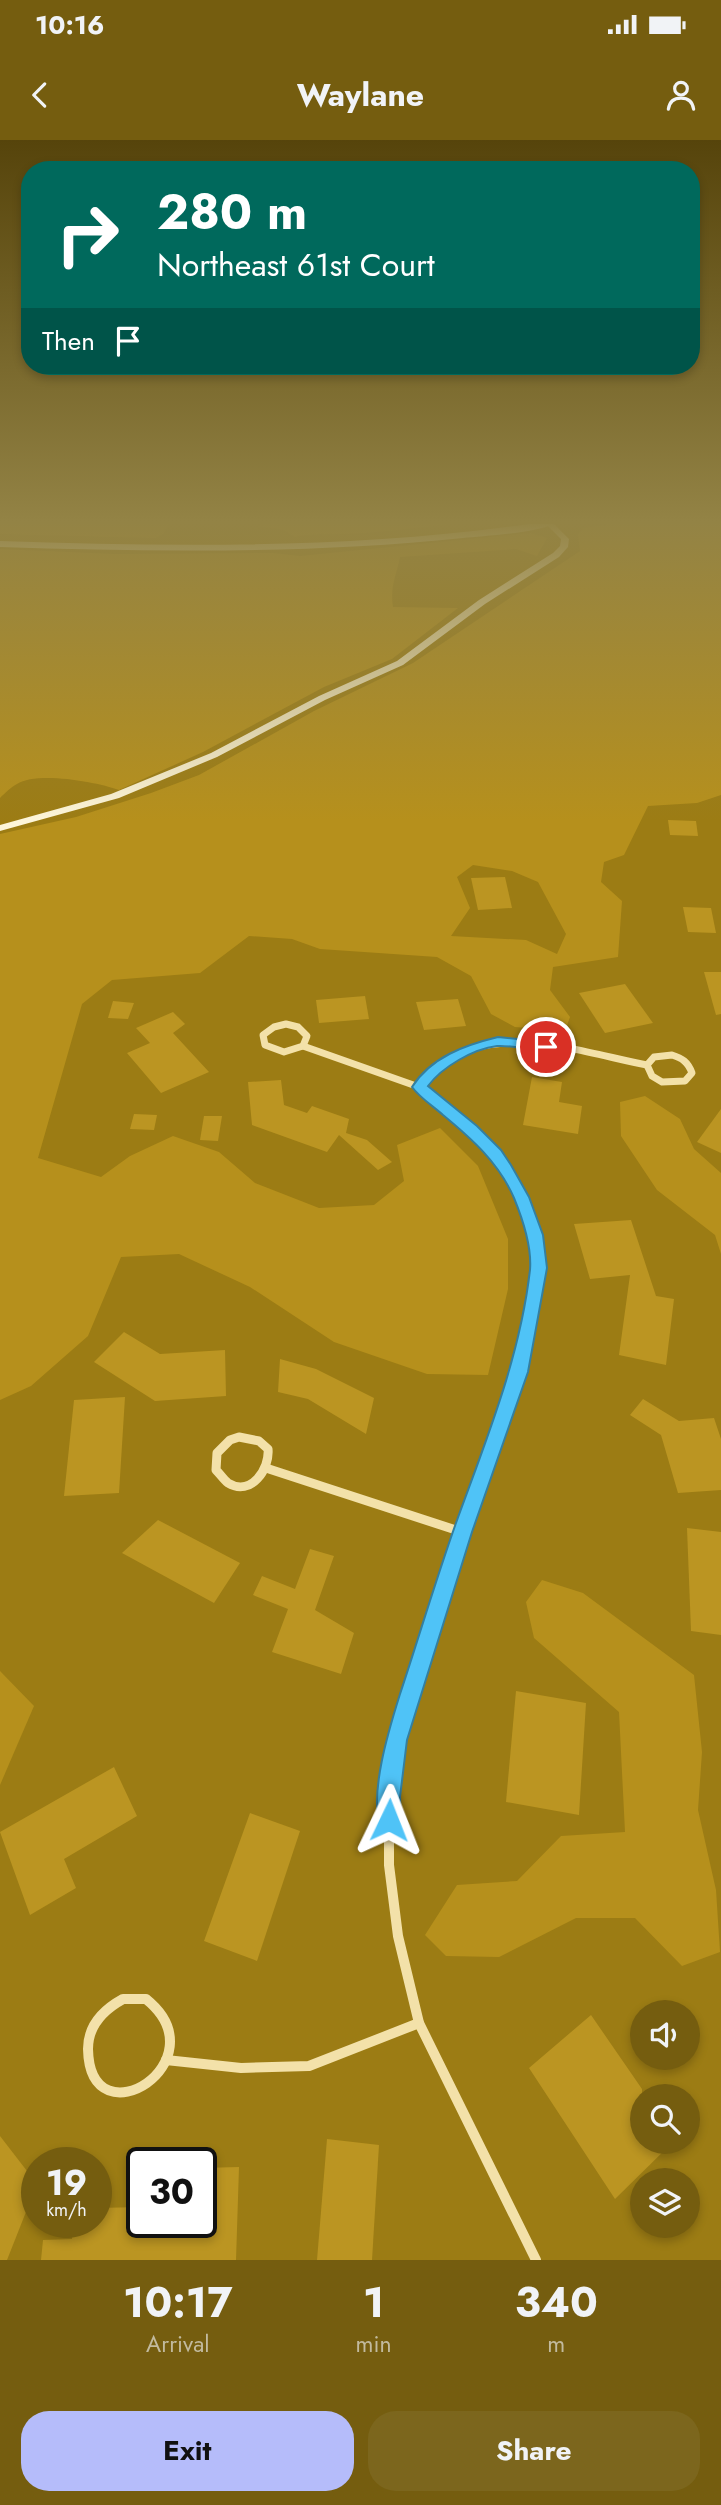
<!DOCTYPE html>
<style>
body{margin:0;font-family:Jost,sans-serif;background:#7c661d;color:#f1f3f6;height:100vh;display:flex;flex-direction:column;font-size:26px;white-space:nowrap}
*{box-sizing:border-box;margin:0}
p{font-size:23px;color:#c2ba9e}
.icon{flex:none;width:38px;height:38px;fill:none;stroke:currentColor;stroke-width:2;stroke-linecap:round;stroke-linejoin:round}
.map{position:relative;height:2120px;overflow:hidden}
.sheet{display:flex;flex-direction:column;background:#755d0f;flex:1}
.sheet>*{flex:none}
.top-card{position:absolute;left:21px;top:21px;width:679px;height:214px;border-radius:28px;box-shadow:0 4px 10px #0003;background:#00695c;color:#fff;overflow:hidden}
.tools{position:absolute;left:630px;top:1860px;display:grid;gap:14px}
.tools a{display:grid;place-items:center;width:70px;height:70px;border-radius:50%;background:#755d0f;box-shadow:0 4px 10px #0003;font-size:35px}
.speed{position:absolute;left:21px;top:2007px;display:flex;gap:14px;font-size:35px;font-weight:700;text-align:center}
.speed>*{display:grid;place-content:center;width:91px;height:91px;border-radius:50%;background:#755d0f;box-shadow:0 4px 10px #0003;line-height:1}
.speed small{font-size:18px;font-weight:400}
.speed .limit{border:4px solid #111;border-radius:10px;background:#fff;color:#111}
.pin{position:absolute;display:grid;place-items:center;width:60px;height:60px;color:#fff;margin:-30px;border:4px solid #fff;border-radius:50%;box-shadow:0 2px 7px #0007}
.me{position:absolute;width:77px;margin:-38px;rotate:2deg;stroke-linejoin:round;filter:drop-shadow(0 0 5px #0008)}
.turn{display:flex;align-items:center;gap:24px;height:147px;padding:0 21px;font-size:32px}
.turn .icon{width:91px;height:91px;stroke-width:2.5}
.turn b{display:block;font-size:49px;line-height:60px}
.then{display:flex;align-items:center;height:66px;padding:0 21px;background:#0003;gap:14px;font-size:26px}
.eta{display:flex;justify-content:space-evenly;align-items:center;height:119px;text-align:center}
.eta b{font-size:42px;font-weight:700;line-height:49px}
.button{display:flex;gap:14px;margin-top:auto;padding:14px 21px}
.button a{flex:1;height:80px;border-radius:28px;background:#b5bcfa;color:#111;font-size:28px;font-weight:700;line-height:80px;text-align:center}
.button a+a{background:#7c661d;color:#f1f3f6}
.status{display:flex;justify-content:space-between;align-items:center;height:49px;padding:0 35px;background:#755d0f;direction:ltr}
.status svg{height:19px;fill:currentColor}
header{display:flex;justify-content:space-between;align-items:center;height:91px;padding:0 21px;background:#755d0f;font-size:32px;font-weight:700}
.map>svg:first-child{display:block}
.green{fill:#b6901c;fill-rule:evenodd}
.building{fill:#bb9522}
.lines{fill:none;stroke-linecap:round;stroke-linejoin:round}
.street-far2{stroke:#f3e1a9;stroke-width:7}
.street-far1{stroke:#f3e1a9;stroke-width:9}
.street{stroke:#f3e1a9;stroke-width:10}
.secondary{fill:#fdf5d9;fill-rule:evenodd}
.primary{fill:#fffdf6;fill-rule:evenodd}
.route{fill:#4fc3f7;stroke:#337fa1;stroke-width:2}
</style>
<div class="status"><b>10:16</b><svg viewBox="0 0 49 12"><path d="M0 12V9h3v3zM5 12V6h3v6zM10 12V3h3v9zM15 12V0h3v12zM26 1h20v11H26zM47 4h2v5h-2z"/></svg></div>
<header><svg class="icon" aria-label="back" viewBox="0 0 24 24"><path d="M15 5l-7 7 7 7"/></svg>Waylane<svg class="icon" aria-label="person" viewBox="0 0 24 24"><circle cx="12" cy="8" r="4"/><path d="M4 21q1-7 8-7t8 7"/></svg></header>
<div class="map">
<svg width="721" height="2120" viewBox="0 0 721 2120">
<rect width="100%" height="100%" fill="#9c7c14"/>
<g class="green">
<polygon points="0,384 169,384 163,394 156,398 0,394"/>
<path d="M 263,384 L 451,384 C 417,388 382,392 348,394 C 330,395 310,393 295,397 L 284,390 L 258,386 Z"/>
<path d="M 609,384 L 721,384 L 721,655 L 697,663 L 648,666 L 624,715 L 604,722 L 601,742 L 622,761 L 618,817 L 553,827 L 550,850 L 570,877 L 565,891 L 515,887 L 491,874 L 471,836 L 437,817 L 320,809 L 292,799 L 249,796 L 200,833 L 112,840 L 82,864 L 38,1018 L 101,1037 L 130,1016 L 173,996 L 219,1012 L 255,1043 L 319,1068 L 374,1065 L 404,1041 L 397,1005 L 440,988 L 478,1026 L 508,1099 L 508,1149 L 488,1235 L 427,1234 L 334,1202 L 250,1147 L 179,1114 L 121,1117 L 88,1196 L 31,1246 L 0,1260 L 0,694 L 76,677 L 151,653 L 199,635 L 314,571 L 413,523 L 580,411 L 578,394 L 584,388 ZM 473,725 L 512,731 L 538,742 L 566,794 L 557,814 L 526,800 L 451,796 L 470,768 L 457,737 Z"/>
<path d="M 531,393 L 547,398 L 537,416 L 516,409 L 400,417 C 396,438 390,445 393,467 L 458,468 L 392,519 L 324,547 L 203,612 L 119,650 C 97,642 37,631 17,644 C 11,647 5,653 0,658 L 0,409 L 115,414 L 273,413 L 300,416 Z"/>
<polygon points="645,956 680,979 694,1009 721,1033 721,1114 715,1095 657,1050 621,996 620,962"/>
<polygon points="542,1440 583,1453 694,1535 702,1612 698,1670 716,1750 720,1812 682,1826 635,1778 576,1778 499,1817 446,1816 425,1795 457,1745 517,1741 561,1696 625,1692 619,1572 534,1498 526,1462"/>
<polygon points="0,1531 34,1566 0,1645"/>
</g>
<g class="building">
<polygon points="668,680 696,681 698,696 670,695"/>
<polygon points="505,737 512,768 478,770 471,738"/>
<polygon points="683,767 711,768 716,793 688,792"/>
<polygon points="704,832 721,832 721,874 716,875"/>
<polygon points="625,844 653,883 605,893 579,853"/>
<polygon points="365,856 369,879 319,883 316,860"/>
<polygon points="458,859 466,886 424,890 416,862"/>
<polygon points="113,861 134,863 128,879 108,878"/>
<polygon points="173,872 185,884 173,893 209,932 161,953 127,913 150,903 136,888"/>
<polygon points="532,937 562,942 559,962 582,966 578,994 523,985"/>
<polygon points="281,940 284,965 307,973 312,966 349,979 346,993 367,1000 392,1022 378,1030 339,995 327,1012 252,985 248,942"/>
<polygon points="721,969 721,1013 697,1002"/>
<polygon points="134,974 157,975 154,990 130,989"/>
<polygon points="204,976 222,976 218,1001 200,1000"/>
<polygon points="631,1080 656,1156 674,1159 666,1225 619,1215 630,1135 590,1139 574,1084"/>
<polygon points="124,1192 160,1214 225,1210 226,1256 155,1261 94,1222"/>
<polygon points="280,1219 316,1229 374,1258 366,1294 308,1259 278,1252"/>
<polygon points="125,1257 119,1353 64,1356 74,1260"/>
<polygon points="643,1259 679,1281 714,1278 721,1299 721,1350 678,1353 661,1295 630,1275"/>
<polygon points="158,1380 240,1423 214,1463 122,1413"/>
<polygon points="687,1388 721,1392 721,1495 691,1491"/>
<polygon points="310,1409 334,1416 315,1470 354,1493 341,1534 272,1512 288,1469 253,1455 262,1436 295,1449"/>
<polygon points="516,1551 586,1563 579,1675 506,1662"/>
<polygon points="114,1627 137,1676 64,1719 76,1748 30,1775 0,1692"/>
<polygon points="250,1673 300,1691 257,1821 204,1801"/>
<polygon points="591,1875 642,1949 642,2002 673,2002 615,2059 529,1928"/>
<polygon points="0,1996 37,2044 7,2120 0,2120"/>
<polygon points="327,1999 379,2005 372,2120 317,2120"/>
<polygon points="239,2027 236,2120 41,2120 43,2100 72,2099 73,2082 96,2082 96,2068 142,2067 142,2082 201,2082 201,2028"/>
</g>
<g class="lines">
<g class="street-far2">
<polygon points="286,884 298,887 307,896 303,906 284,912 265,905 263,895 274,887"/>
<polyline points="303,906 419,947 496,1014 521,1057 535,1095 539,1128 530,1176"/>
<path d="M 672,915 C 682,918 688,922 692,933 L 685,941 L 662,942 L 652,936 L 647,925 L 654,917 Z"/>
<path d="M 419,947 C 426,940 434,930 442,924 C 500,882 584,913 647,925"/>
</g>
<g class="street-far1">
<path d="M 239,1297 L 259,1301 L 268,1309 C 270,1329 251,1357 228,1343 C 224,1340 220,1334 216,1330 L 217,1313 L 230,1300 Z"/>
<polyline points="269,1329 462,1392"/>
<polyline points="398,1592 462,1392 519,1232 530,1174"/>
</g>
<g class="street">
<polyline points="399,1591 389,1657 389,1725 398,1796 419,1883 536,2120"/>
<path d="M 123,1859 L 146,1859 C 223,1921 90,2005 88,1909 C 88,1885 103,1870 123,1859 Z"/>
<polyline points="166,1920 241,1928 309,1926 419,1883"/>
</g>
<polygon class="secondary" points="546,384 554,384 569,399 568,407 559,417 485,464 403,525 325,560 217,617 119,658 0,691 0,685 111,654 211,613 319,556 397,521 479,460 553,413 560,406 561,399"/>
<path class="primary" d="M 529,384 L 552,384 C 538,393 482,396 463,398 C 309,414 155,412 0,407 L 0,401 C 177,407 354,409 529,384 Z"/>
</g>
<linearGradient id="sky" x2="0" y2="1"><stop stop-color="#56440b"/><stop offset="0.56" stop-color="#938345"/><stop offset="1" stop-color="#938345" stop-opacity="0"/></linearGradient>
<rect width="721" height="681" fill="url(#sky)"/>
<path class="route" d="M 498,897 L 546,902 L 553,907 L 546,912 C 531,910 513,905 497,906 C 473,909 442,927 428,946 L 477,986 L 501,1010 L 511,1025 L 529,1057 L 543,1095 L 547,1128 L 528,1232 L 472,1392 L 407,1600 L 400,1657 L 401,1680 L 397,1688 L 389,1691 L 381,1688 C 368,1655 390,1586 400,1554 C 419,1497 436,1439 456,1383 C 486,1300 520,1218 530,1130 C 532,1106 523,1080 514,1058 C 499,1023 472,999 443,975 C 433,966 420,958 412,947 C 431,917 465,905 498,897 Z"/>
</svg>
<div class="tools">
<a><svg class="icon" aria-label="sound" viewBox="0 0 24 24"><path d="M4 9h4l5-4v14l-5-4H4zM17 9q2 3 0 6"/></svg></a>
<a><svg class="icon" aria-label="search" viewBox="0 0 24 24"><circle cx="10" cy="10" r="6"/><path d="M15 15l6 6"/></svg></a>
<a><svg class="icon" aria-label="layers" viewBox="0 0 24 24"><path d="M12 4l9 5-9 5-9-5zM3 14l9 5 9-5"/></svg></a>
</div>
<div class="speed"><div>19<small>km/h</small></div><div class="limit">30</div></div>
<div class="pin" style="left:546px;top:907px;background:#d93025"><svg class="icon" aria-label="arrive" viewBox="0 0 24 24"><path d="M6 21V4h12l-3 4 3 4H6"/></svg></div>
<svg class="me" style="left:389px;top:1680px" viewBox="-20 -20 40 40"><path d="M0-17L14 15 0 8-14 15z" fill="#4fc3f7" stroke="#fff" stroke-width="4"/></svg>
<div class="top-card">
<div class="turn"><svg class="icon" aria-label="right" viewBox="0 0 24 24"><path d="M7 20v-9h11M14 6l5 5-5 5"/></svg><div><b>280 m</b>Northeast 61st Court</div></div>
<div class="then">Then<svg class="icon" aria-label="arrive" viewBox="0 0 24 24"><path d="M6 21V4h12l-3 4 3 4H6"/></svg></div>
</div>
</div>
<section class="sheet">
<div class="eta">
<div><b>10:17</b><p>Arrival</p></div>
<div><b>1</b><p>min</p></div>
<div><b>340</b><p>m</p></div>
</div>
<div class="button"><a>Exit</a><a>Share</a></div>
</section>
